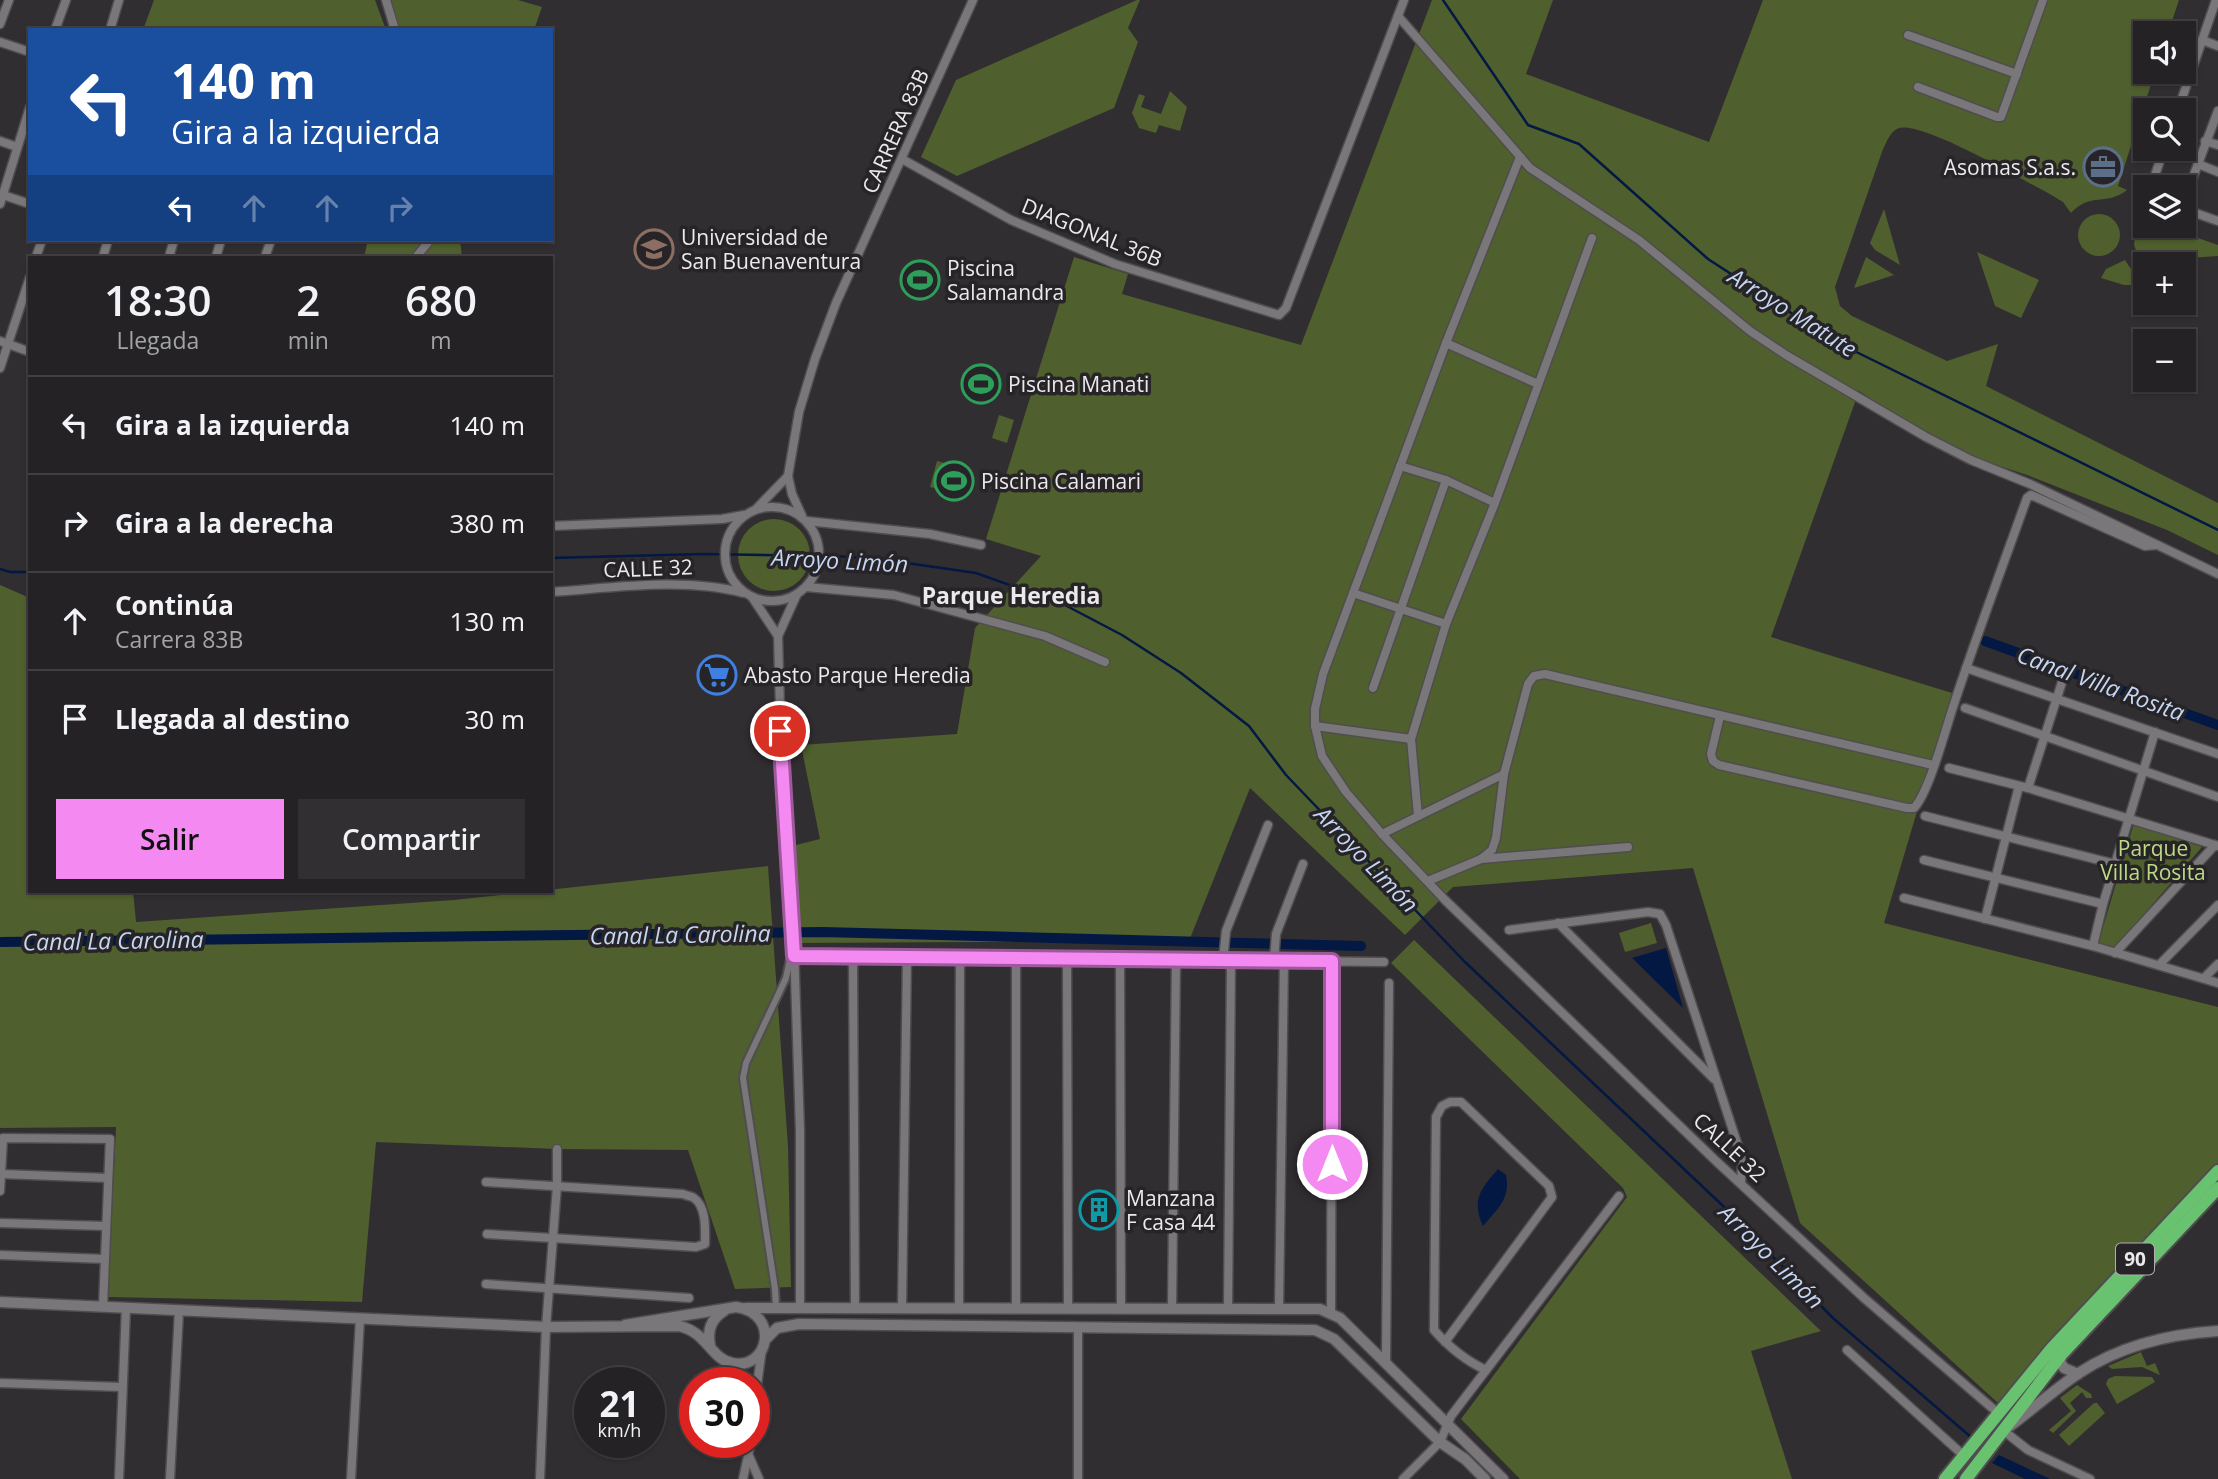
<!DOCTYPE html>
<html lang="es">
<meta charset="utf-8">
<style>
body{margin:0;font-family:"Open Sans",sans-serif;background:#312f32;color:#f1f3f6;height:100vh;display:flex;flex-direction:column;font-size:26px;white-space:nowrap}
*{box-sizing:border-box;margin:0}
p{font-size:23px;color:#a3a4a7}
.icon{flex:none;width:38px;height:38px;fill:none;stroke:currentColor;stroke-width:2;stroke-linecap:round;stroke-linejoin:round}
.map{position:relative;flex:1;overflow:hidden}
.panel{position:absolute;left:28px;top:256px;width:525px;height:637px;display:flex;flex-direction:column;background:#252225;border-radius:0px;box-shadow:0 2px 5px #0004,0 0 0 2px #423f42}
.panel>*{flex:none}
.banner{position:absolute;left:28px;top:28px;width:525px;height:214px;border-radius:0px;box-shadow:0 2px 5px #0004,0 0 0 2px #423f42;background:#1a4fa0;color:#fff;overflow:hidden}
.controls{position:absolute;left:2133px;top:21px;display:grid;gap:14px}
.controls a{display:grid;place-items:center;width:63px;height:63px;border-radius:0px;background:#252225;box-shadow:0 2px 5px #0004,0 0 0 2px #423f42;font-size:35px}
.speed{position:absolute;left:574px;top:1367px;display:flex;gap:14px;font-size:35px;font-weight:700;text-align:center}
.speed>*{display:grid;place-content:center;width:91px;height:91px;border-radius:50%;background:#252225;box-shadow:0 2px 5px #0004,0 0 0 2px #423f42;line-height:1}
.speed small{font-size:18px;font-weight:400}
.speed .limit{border:10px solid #d22;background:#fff;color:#111}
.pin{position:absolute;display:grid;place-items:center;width:60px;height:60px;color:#fff;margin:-30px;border:4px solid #fff;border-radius:50%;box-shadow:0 2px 7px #0007}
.me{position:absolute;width:77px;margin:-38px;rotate:0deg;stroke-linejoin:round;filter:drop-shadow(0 0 5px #0008)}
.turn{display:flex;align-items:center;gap:24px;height:147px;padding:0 28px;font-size:32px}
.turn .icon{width:91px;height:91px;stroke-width:2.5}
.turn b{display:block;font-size:49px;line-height:60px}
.lanes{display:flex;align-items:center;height:66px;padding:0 28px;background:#0003;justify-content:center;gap:35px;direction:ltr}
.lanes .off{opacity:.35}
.eta{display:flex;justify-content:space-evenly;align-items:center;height:119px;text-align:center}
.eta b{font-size:42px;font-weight:600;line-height:49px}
.action{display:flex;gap:14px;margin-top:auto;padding:14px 28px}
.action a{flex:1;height:80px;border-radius:0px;background:#f389f1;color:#111;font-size:28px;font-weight:600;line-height:80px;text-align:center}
.action a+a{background:#312f32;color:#f1f3f6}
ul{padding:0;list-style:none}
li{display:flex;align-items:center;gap:21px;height:98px;padding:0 28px;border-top:2px solid #423f42}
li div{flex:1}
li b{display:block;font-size:26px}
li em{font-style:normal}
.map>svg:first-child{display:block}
.green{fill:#4f5f2d}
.water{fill:#031842}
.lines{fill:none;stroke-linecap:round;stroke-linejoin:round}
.stream{stroke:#031842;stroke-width:2.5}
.canal{stroke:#031842;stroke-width:10}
.pedestrian-casing{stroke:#504d50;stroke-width:10}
.minor-casing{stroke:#504d50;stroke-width:11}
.tertiary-casing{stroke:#504d50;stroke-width:13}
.trunk-casing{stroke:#504d50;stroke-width:16}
.pedestrian{stroke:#7a777b;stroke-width:6}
.minor{stroke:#7a777b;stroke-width:8}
.tertiary{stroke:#7a777b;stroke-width:10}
.trunk{stroke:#68c270;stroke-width:12}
.route-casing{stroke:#9e599d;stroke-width:18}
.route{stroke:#f389f1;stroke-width:12}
.labels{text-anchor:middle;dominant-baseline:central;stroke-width:7;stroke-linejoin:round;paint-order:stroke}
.shield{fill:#272427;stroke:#b0aeb0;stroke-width:2}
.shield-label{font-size:19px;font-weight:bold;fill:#ebe9eb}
.street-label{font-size:21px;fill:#ebe9eb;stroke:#272427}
.poi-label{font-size:21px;fill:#ebe9eb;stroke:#272427;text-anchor:start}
.park-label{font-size:21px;fill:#bdda85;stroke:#272427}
.water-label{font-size:23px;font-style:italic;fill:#c5d6f4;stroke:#272427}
.neighbourhood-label{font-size:23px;font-weight:bold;fill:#ebe9eb;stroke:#272427}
</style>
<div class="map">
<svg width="2218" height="1479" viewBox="0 0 2218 1479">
<rect width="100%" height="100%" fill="#312e31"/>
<g class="green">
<polygon points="154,0 375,0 386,30 143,30"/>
<polygon points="386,0 518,0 542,7 534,30 395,30"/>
<polygon points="1137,0 1140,0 1128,28 1138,42 1114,108 957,176 921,157 956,80"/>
<path d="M 1432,0 L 1553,0 L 1526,74 L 1709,142 L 1763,0 L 2179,0 L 2168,33 L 2146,33 L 2146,72 L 2155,72 L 2118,186 L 2127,190 C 2107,206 2090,192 2071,213 L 2063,202 L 2048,193 C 2023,180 1923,121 1899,128 C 1890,131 1887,142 1883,149 L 1835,287 L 1840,306 L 1852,316 L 1947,361 L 1998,344 L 1986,386 L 2218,503 L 2218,555 L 2167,530 L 2027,475 L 1950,450 L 1859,391 L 1771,637 L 1952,693 L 1884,923 L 2218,1007 L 2218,1165 L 1998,1403 L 1800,1223 L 1693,868 L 1453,887 L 1405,935 L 1250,788 L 1189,941 L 798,943 L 792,846 L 820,839 L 801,745 L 957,734 L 975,628 L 1041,556 L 986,539 L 1074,257 L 1128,274 L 1122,294 L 1301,345 Z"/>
<polygon points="1170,91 1187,107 1180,131 1159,125 1156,133 1139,128 1132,113 1139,94 1145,96 1141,107 1161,114"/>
<polygon points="1884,209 1900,265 1875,250 1870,243"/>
<circle cx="2099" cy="235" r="21"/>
<path d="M 2152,227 L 2169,228 L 2218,245 L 2218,256 L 2147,261 C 2134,252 2129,243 2141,230 Z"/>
<polygon points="368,240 424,240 419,250 427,240 460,240 462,257 364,257"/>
<polygon points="1977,252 2039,280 2021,318 1995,306"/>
<polygon points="1866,257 1894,275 1854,288"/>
<polygon points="2125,260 2133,272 2145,275 2145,285 2124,285 2101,278 2106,269"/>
<polygon points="999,415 1014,420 1007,443 992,438"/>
<polygon points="937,461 952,465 945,491 930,487"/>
<circle cx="774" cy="555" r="36"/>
<polygon points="0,585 30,598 30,891 133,891 136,922 454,900 768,866 788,1146 791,1287 735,1289 688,1150 557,1149 376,1142 362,1302 108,1297 116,1127 0,1128"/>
<polygon points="2134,823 2202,847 2114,949 2098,944"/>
<polygon points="1651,923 1657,943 1625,952 1619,933"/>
<polygon points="1414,940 1821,1331 1751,1351 1792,1479 1520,1479 1461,1419 1627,1197 1623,1188 1391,963"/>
<polygon points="2141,1352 2147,1366 2155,1363 2160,1375 2142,1367 2112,1369 2108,1366"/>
<polygon points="2115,1376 2152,1377 2155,1382 2117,1404 2106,1384 2108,1379"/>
<polygon points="2077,1385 2091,1394 2092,1398 2086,1398 2082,1392 2070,1403 2076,1411 2053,1433 2049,1430 2071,1411 2060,1398"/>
<polygon points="2094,1403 2097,1403 2105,1413 2069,1446 2059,1435"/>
</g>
<g class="water">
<polygon points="1666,948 1683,1008 1632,958"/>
<path d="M 1498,1169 L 1506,1175 C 1511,1199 1497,1209 1483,1226 C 1471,1199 1481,1189 1498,1169 Z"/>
<polygon points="1999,1455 2050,1479 2025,1479 1992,1463"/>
</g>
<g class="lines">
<g class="stream">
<polyline points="1443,0 1528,125 1579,144 1708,259 1836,342 2218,530"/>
<polyline points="551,558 703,554 834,556 879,559 976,573 1063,604 1122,635 1181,673 1249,726 1286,775 1464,961 1722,1205 1834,1319 1972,1438"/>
<polyline points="0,569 10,572 30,572"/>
</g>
<g class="canal">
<polyline points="1985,641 2218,725"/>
<polyline points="0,942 822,932 1361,946"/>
</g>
<g class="pedestrian-casing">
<polyline id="pedestrian" points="776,1307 775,1289 743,1078 746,1063 786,978 790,959 794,956"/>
</g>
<g class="minor-casing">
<g id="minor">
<polyline points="386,0 395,30"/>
<polyline points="1398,16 1530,168 1639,240 1750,331 1786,355 1926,437 1971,460 2030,484 2218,574"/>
<polyline points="0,24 9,0"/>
<polyline points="55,30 66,0"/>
<polyline points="110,30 119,0"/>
<polyline points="1908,35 2017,74"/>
<polyline points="2202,40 2218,46"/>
<polyline points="0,42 30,52"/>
<polyline points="1918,87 1997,117 2001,117 2043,0"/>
<polyline points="2178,110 2216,0"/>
<polyline points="0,141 17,147"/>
<polyline points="2205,141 2218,145"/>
<polyline points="1520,157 1446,343 1323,674 1315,709 1315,726 1322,756 1346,792 1382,834 1445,900 1716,1161 1864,1298 1998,1413"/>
<polyline points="902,159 1011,220 1115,264 1279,315 1286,308 1404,0"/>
<polyline points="2198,164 2218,172"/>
<polyline points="2151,187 2164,149"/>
<polyline points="0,194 30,204"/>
<polyline points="2184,201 2218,111"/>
<polyline points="0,204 30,107"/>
<polyline points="2184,209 2218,221"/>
<polyline points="36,257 42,240"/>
<polyline points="103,257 108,240"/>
<polyline points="169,257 174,240"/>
<polyline points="216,257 221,240"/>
<polyline points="265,257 271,240"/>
<polyline points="416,257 430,240"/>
<polyline points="0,341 30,352"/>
<polyline points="1446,343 1538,384"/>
<polyline points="0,368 30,277"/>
<polyline points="1400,466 1446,480 1495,503 1446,624 1411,739 1418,816"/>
<polyline points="1495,503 1592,238"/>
<circle cx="772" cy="554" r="47"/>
<polyline points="756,509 788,476"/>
<polyline points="802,516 792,494 788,476 799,412 815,359 836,303 973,0"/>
<polyline points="807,521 930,534 981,545"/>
<polyline points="551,526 722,519 744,515"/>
<polyline points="806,587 894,595 1045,636 1105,662"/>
<path d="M 551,592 C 612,588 684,577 743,593"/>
<polyline points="1353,593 1446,624"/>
<polyline points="797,594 778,636 782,780 794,945 800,1131 800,1308"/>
<polyline points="752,597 778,636"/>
<polyline points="1966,668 2218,754"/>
<polyline points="1373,688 1446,480"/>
<polyline points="1965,708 2218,797"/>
<path d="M 1720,716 L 1711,754 L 1713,761 L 1719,765 L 1907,808 L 1914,808 C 1929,792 1945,731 1953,707 C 1976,637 2002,568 2027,498 L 2031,495 L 2145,546 L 2157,545"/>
<polyline points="1315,726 1411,739"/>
<polyline points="1949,768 2028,788 2218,846"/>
<polyline points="2028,788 2063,679"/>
<polyline points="1925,816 2115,864"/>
<polyline points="1382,834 1504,774"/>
<polyline points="1481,859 1628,847"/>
<polyline points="1924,860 2103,904"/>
<polyline points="1428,881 1481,859 1492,850 1496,838 1504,774 1528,684 1534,676 1545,674 1933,765"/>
<polyline points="1904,898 2093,946 2218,983"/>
<polyline points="1985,919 2019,786"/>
<polyline points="1558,923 1714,1079"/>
<polyline points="1509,930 1648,912 1660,914 1666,925 1739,1149 1742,1165 1741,1183"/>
<polyline points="2093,946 2103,904 2155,732"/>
<polyline points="2115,953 2215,845"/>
<polyline points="794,956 1384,962"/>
<polyline points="853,957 855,1308"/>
<polyline points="1016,959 1016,1308"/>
<polyline points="1067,959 1068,1308"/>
<polyline points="1120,959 1121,1309"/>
<polyline points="1223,960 1226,931 1268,825"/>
<polyline points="1274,961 1276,934 1303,864"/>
<polyline points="2159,965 2218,905"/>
<polyline points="2204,978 2218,964"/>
<polyline points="1,1174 108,1178"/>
<path d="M 486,1182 L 683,1194 C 687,1196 691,1196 694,1198 C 707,1207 705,1231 705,1244 L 696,1247 L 487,1234"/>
<polyline points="0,1191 3,1138 110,1139 103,1307"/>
<polyline points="0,1223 106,1226"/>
<polyline points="0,1255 105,1259"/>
<polyline points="486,1284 689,1298"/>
<polyline points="902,1308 907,957"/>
<polyline points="959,1308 960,958"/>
<polyline points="1172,1309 1176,960"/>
<polyline points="1228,1309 1231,960"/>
<polyline points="1279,1309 1284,961"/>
<polyline points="1331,1313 1332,961"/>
<polyline points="1078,1327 1078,1479"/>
<path d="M 1445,1342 L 1552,1197 L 1549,1186 L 1461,1102 L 1450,1102 L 1442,1106 L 1436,1117 L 1434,1330 C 1449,1347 1466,1361 1486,1370"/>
<polyline points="1847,1350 1963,1455"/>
<polyline points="1386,1362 1389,983"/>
<polyline points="730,1363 745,1382"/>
<polyline points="0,1383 122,1387"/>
<polyline points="754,1407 762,1349"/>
<polyline points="2004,1431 2028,1450 2090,1479"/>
<polyline points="749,1456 759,1479"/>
<polyline points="119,1479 126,1308"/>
<polyline points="170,1479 179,1311"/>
<polyline points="351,1479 360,1319"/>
<polyline points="540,1479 546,1327 557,1186 557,1149"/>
<polyline points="743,1479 751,1442"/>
<polyline points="1403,1479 1440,1442 1451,1416 1619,1196"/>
</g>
</g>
<g class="tertiary-casing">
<g id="tertiary">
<path d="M 0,1302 L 546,1327 L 679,1326 C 707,1332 711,1359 732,1363 C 769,1371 781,1313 736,1307 L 625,1325"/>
<polyline points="746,1308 1320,1309 1340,1318 1503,1479"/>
<polyline points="766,1339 777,1328 799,1324 1315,1330 1334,1339 1440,1442 1465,1459 1485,1479"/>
<path d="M 710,1345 C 707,1331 711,1319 724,1311"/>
<polyline points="2061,1355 2060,1362 2064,1368 2078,1374"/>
<path d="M 2010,1426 C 2033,1409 2055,1389 2079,1373 C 2120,1346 2170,1334 2218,1331"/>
</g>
</g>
<g class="trunk-casing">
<g id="trunk">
<polyline points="1945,1479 2052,1348 2218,1171"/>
<polyline points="1966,1479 2061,1355 2218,1188"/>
</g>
</g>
<use href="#pedestrian" class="pedestrian"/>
<use href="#minor" class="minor"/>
<use href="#tertiary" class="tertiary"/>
<use href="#trunk" class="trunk"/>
</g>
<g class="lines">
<g class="route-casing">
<polyline id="route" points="780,731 794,956 1332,961 1332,1164"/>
</g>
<use href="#route" class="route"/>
</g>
<defs>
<g id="office-ring" transform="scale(2.0125)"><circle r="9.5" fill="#272427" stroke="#5c6f8a" stroke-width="1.5"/><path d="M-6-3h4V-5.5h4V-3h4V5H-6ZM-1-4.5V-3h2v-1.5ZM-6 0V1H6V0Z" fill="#5c6f8a"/></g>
<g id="university-ring" transform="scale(2.0125)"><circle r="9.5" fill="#272427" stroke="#8d6e63" stroke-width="1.5"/><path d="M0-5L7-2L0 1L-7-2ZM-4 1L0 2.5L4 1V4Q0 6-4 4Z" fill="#8d6e63"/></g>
<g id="stadium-ring" transform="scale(2.0125)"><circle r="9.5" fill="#272427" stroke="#2e9e5b" stroke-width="1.5"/><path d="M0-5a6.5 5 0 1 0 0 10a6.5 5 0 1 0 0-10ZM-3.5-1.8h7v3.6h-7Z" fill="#2e9e5b"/></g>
<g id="supermarket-ring" transform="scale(2.0125)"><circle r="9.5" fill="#272427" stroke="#3f7fe0" stroke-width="1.5"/><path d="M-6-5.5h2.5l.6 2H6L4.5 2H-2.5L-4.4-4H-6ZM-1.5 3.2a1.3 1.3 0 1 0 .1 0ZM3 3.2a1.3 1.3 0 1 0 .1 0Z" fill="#3f7fe0"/></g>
<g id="building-ring" transform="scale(2.0125)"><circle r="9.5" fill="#272427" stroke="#0f9aa8" stroke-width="1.5"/><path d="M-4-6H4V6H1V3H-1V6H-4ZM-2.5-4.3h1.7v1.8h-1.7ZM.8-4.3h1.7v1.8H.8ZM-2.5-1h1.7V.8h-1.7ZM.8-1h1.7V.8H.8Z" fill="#0f9aa8"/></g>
</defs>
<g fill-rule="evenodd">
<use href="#office-ring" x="2103" y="167"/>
<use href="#university-ring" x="654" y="249"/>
<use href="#stadium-ring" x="920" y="280"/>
<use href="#stadium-ring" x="981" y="384"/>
<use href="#stadium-ring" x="954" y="481"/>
<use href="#supermarket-ring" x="717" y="675"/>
<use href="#building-ring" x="1099" y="1210"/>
</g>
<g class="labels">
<rect class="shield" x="2116" y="1243.5" width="38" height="31" rx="5"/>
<g class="shield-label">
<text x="2135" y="1259">90</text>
</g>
<g class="street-label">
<text transform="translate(895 131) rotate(-66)">CARRERA 83B</text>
<text transform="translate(1092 232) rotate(22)">DIAGONAL 36B</text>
<text transform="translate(648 568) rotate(-2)">CALLE 32</text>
<text transform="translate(1730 1147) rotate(43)">CALLE 32</text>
</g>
<g class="poi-label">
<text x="2076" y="167" text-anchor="end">Asomas S.a.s.</text>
<text x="681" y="237">Universidad de<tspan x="681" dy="24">San Buenaventura</tspan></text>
<text x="947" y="268">Piscina<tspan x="947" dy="24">Salamandra</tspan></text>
<text x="1008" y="384">Piscina Manati</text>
<text x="981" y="481">Piscina Calamari</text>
<text x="744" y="675">Abasto Parque Heredia</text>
<text x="1126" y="1198">Manzana<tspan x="1126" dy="24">F casa 44</tspan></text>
</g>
<g class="park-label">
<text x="2153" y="848">Parque<tspan x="2153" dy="24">Villa Rosita</tspan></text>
</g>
<g class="water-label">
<text transform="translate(1793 312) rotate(32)">Arroyo Matute</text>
<text transform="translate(840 560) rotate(3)">Arroyo Limón</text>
<text transform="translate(2101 683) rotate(20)">Canal Villa Rosita</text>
<text transform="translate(1367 859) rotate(46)">Arroyo Limón</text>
<text transform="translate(680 934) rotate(-1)">Canal La Carolina</text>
<text transform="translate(113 940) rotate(-1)">Canal La Carolina</text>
<text transform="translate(1772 1256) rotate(45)">Arroyo Limón</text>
</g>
<g class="neighbourhood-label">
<text x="1011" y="595">Parque Heredia</text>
</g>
</g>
</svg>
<div class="controls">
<a><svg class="icon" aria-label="sound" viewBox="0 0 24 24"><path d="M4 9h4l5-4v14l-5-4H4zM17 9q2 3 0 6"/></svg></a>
<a><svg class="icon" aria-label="search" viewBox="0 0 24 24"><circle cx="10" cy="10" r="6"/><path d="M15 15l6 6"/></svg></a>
<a><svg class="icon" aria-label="layers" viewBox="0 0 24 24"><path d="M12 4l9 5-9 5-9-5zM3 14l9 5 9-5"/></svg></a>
<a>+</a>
<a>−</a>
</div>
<div class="speed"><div>21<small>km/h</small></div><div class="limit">30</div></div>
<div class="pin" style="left:780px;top:731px;background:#d93025"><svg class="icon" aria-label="arrive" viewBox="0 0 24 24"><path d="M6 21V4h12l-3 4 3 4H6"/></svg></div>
<svg class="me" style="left:1332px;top:1164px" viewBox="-20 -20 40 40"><circle r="17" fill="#f389f1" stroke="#fff" stroke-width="3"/><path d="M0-11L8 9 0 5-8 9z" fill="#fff"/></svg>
<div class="banner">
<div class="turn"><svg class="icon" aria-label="left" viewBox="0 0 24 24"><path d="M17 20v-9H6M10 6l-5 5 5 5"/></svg><div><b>140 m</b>Gira a la izquierda</div></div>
<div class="lanes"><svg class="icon" aria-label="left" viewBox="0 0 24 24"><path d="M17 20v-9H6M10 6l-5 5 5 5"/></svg><svg class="icon off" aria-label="ahead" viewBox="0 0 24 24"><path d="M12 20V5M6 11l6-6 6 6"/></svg><svg class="icon off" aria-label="ahead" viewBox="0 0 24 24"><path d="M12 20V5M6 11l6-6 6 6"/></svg><svg class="icon off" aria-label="right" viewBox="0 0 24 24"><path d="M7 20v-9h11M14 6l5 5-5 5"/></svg></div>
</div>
<section class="panel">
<div class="eta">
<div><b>18:30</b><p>Llegada</p></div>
<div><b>2</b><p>min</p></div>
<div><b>680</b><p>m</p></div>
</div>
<ul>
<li><svg class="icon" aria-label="left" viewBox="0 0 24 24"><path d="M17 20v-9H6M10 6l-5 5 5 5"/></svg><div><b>Gira a la izquierda</b></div><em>140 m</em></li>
<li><svg class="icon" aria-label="right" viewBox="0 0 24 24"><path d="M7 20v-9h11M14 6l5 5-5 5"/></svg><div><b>Gira a la derecha</b></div><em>380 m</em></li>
<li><svg class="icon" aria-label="ahead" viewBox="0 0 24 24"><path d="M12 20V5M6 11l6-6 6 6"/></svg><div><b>Continúa</b><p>Carrera 83B</p></div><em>130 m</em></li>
<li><svg class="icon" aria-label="arrive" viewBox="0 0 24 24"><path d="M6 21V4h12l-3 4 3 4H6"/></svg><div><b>Llegada al destino</b></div><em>30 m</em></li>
</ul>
<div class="action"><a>Salir</a><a>Compartir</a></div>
</section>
</div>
